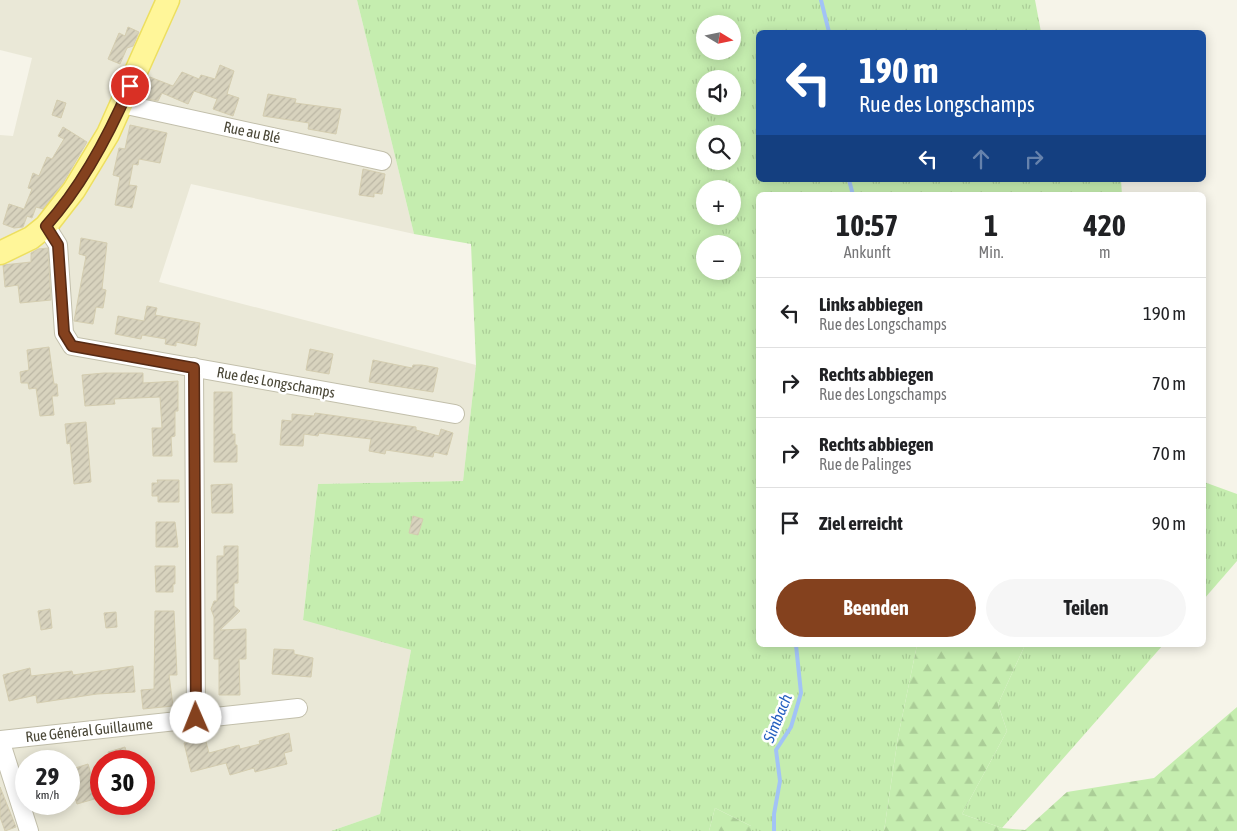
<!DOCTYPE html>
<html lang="de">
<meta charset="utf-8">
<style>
body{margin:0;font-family:"Asap Condensed",sans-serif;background:#f6f6f6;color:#202124;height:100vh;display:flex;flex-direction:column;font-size:19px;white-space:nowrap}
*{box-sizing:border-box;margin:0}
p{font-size:16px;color:#757577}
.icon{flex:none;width:28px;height:28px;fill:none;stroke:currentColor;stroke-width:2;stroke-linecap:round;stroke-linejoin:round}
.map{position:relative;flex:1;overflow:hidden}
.side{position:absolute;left:756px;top:192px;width:450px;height:455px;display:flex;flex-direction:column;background:#fff;border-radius:8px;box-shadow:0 2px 12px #0003}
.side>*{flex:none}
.hud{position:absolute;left:756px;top:30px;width:450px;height:152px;border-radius:8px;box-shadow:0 2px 12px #0003;background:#1a4fa0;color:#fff;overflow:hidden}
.needle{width:32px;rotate:100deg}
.controls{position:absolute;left:696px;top:15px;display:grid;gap:10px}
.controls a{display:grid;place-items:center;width:45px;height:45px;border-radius:50%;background:#fff;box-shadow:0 2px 12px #0003;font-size:25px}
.speed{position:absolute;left:15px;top:750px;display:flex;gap:10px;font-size:25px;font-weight:700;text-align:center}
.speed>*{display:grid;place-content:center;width:65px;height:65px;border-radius:50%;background:#fff;box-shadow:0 2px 12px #0003;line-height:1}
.speed small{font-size:12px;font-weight:400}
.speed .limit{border:8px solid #d22;background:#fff;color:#111}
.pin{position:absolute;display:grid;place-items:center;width:42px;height:42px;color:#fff;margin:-21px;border:2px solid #fff;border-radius:50%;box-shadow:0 1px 5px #0007}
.me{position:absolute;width:55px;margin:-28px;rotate:359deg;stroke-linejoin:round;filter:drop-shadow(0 0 4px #0008)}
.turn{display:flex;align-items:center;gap:18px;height:105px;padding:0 20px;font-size:22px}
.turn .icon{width:65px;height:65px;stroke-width:2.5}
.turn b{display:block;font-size:35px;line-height:42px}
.lanes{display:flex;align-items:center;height:48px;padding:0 20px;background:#0003;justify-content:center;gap:25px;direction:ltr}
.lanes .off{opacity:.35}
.eta{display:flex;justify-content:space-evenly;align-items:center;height:85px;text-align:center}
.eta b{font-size:30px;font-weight:700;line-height:35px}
.cta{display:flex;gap:10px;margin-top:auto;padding:10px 20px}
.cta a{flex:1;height:58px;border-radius:30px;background:#84411e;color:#fff;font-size:20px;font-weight:700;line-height:58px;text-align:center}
.cta a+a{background:#f6f6f6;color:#202124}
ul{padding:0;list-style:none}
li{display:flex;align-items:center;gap:15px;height:70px;padding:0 20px;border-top:1px solid #e0e0e0}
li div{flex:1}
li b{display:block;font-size:19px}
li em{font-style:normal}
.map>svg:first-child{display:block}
.residential{fill:#eae8d7;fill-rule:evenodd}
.grass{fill:url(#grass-tufts);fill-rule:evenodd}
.forest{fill:url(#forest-firs)}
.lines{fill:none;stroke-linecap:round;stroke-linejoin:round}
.stream{stroke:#a2c3f6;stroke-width:4}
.building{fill:url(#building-hatch);stroke:#d4cdb0}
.minor-casing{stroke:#c2bfab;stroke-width:20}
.major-casing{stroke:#eddf60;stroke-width:25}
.minor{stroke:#fff;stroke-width:18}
.major{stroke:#fff699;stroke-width:22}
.route-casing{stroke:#562a14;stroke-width:12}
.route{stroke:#84411e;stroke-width:9}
.labels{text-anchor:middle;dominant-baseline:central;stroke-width:5;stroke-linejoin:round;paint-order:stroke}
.street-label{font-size:15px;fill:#4a4737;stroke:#fff}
.water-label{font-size:16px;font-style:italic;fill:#2661c0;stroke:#fff}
</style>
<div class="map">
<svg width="1237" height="831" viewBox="0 0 1237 831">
<defs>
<pattern id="grass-tufts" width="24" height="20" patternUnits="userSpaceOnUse" patternTransform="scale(1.25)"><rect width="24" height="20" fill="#c5edaf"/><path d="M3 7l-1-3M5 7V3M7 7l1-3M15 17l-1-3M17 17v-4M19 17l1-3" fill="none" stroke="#abcd97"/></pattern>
<pattern id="forest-firs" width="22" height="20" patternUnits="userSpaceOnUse" patternTransform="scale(1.25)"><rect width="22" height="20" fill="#c5edaf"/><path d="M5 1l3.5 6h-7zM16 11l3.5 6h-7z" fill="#abcd97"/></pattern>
<pattern id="building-hatch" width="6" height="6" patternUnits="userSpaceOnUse" patternTransform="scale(1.25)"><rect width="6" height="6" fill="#d8d3be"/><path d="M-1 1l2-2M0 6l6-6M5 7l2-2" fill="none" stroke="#bbb6a4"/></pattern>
</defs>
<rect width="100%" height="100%" fill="#f6f4e9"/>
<path class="residential" d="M 0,0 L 357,0 L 414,234 L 191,184 L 159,282 L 476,365 L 463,481 L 318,484 L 303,619 L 411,650 L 380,814 L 331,831 L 0,831 L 0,135 L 13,136 L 32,58 L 0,50 ZM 26,761 L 69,761 L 69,804 L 26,804 ZM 101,761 L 144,761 L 144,804 L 101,804 Z"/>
<g class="grass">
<path d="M 357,0 L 1035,0 L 1041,32 L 759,32 L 759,180 L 1121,180 L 1122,195 L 759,195 L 759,645 L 917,645 L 898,737 L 884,831 L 751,831 L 751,826 L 715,808 L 709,831 L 331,831 L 380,814 L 411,650 L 303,620 L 318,484 L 463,481 L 476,365 L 471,244 L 414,234 ZM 705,24 L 732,24 L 732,51 L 705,51 ZM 705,79 L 732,79 L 732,106 L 705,106 ZM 705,134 L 732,134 L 732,161 L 705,161 ZM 705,189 L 732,189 L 732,216 L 705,216 ZM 705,244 L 732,244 L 732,271 L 705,271 Z"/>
<polygon points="1204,482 1237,494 1237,561 1204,599"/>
<polygon points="1025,645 1163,645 1002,828 962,814 1007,731 998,704"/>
</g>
<g class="forest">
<polygon points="917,645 1025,645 998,704 1007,731 962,814 1002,828 1025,830 1067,792 1154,778 1237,707 1237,831 884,831 898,737"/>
<polygon points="715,808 751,826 751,831 709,831"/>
</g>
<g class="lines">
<g class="stream">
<polyline points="821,0 829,32"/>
<polyline points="849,180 853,195"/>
<polyline points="774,831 774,814 780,781 776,750 791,727 801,693 796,645"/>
</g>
</g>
<g class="building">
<polygon points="128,27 139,32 133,46 127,48 120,64 108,59 119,33 125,36"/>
<polygon points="220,65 234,71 227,94 239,98 233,116 213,109 217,99 194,91 188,104 162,93 158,101 142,98 150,77 173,86 182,72 199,79 201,75 215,79"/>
<polygon points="268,94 296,99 295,103 341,109 336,134 308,129 309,123 263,116"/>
<polygon points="57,100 66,103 61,118 52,115"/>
<polygon points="130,125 167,133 160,163 139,159 138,165 133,164 129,185 137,186 132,208 115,205 120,177 113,175 119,148 125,149"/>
<polygon points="63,127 87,142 63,183 43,209 36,207 32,218 27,216 23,227 14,228 3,224 9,204 24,209 32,189 28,188 33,173 39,176 47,157 52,159 64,139 58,136"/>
<polygon points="363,169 385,174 382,194 374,193 374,197 359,195"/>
<polygon points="81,238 107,243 102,289 106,290 103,308 96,307 93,324 74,321 86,256 79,254"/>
<polygon points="48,248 51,300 20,303 18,285 5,287 3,265 31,262 31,253 38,249"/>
<polygon points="147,306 157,308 155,315 200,323 196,346 176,342 176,346 165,344 166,339 142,335 141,339 115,334 118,316 144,321"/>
<polygon points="49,347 54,384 57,384 58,396 52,396 54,415 40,416 36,388 29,389 28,383 21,383 20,372 29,370 27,350"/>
<polygon points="310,349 333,354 329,374 306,370"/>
<polygon points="373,360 412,368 413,365 422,365 438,368 433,392 369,382"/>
<polygon points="104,373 143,373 143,383 178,381 178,411 175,411 175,436 171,437 172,456 153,456 152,428 162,428 160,397 114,399 115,404 85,406 82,375"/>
<polygon points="214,392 232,392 232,434 235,434 235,445 237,445 237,462 214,462"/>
<polygon points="315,413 416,427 416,430 439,436 441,429 453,433 447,455 434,452 433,457 386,450 385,454 369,451 371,439 319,433 318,436 304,434 303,446 280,445 282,420 292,421 292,414 314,416"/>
<polygon points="86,422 91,482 74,484 70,443 67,444 65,424"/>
<polygon points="157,480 179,480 179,502 158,502 158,496 152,496 152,483 158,483"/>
<polygon points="232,484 233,513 212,513 211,485"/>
<polygon points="413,516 423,519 418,535 409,533"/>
<polygon points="156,522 175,522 178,547 156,547"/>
<polygon points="224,546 238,546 238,583 234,583 234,606 240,611 220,630 246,629 246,659 239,659 240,695 219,695 219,659 214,659 214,617 211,609 214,601 217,601 217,556 224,556"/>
<polygon points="155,566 175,566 175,584 173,584 173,592 156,592"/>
<polygon points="50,609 52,628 41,630 38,611"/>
<polygon points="155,611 174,611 177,675 169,675 173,706 143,709 141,690 154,689"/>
<polygon points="116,612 117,627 106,628 104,613"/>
<polygon points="274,649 294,650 294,654 313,658 311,677 272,674"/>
<polygon points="133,666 135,692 97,694 37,703 36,695 9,701 3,675 30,668 31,676 72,671 73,675"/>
<polygon points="289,733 292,751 284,753 287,764 255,772 254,768 230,775 226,763 191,772 184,743 205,738 209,753 239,745 240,749 260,744 259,741"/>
<polygon points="125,747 129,761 110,761 108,752"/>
<polygon points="88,764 98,798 77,804 69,778 69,770"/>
<polygon points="0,787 16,827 5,831 0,817"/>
</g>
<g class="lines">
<g class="minor-casing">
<g id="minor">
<polyline points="122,104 382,161"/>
<polyline points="46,226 58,245 64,333 72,346 455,414"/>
<polyline points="194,367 196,718"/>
<polyline points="0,740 298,708"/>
<polyline points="0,740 29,831"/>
</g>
</g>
<g class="major-casing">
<polyline id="major" points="0,253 31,238 46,226 74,190 108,134 168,0"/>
</g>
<use href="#minor" class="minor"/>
<use href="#major" class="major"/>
</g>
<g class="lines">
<g class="route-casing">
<path id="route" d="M 130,86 C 109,135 82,186 46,226 L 58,245 L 64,333 L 72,346 L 194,368 L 196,718"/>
</g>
<use href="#route" class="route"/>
</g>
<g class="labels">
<g class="street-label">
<text transform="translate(252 132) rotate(12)">Rue au Blé</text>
<text transform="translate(276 382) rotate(10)">Rue des Longschamps</text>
<text transform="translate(89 730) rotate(-6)">Rue Général Guillaume</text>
</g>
<g class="water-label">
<text transform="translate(777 718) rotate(-68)">Simbach</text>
</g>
</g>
</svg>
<div class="controls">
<a><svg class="needle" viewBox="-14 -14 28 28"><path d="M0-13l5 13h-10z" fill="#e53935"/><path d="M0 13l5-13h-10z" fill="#757577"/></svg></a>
<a><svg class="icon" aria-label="sound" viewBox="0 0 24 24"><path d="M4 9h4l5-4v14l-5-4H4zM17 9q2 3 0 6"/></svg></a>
<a><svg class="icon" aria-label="search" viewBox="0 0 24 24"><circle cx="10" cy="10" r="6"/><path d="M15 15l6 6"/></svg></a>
<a>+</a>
<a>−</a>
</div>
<div class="speed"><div>29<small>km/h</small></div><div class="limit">30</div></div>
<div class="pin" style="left:130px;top:86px;background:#d93025"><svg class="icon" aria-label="arrive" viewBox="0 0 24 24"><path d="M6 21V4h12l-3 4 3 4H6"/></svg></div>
<svg class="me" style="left:196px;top:718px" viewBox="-20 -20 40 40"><circle r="19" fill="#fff"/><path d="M0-13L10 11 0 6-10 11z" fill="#84411e"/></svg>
<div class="hud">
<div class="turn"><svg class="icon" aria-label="left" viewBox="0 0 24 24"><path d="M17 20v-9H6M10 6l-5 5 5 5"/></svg><div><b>190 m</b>Rue des Longschamps</div></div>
<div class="lanes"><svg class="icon" aria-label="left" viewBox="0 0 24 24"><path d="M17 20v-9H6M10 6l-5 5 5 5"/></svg><svg class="icon off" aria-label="ahead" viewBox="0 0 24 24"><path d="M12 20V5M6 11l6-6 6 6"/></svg><svg class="icon off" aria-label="right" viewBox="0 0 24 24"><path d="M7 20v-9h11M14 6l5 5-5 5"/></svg></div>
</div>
<section class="side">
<div class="eta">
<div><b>10:57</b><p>Ankunft</p></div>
<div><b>1</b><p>Min.</p></div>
<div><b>420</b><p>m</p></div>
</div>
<ul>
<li><svg class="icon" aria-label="left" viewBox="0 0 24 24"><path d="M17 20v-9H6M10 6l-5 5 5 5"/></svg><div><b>Links abbiegen</b><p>Rue des Longschamps</p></div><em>190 m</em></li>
<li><svg class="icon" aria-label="right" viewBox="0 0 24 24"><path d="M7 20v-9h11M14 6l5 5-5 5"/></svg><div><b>Rechts abbiegen</b><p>Rue des Longschamps</p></div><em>70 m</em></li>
<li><svg class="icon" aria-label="right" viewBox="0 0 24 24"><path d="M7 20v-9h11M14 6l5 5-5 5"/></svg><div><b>Rechts abbiegen</b><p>Rue de Palinges</p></div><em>70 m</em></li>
<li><svg class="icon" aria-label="arrive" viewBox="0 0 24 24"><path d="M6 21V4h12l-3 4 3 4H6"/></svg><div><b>Ziel erreicht</b></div><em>90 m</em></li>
</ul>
<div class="cta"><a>Beenden</a><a>Teilen</a></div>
</section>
</div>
